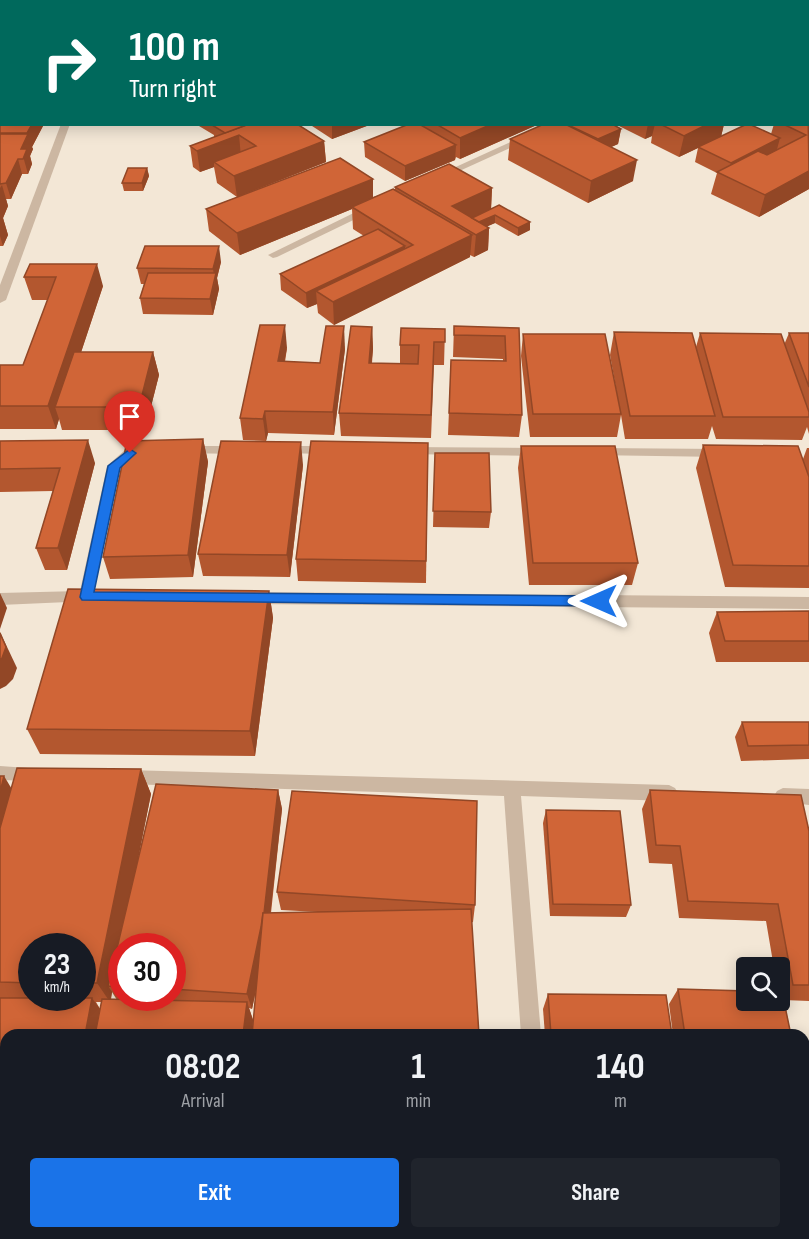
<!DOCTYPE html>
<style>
body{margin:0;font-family:"Sofia Sans Condensed",sans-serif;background:#20242c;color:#f1f3f6;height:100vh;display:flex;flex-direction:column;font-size:22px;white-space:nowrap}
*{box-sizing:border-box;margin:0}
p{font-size:20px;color:#9ea1a6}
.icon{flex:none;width:33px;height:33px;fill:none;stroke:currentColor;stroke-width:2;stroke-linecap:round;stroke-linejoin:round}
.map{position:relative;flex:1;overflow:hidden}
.sheet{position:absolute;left:0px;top:1029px;width:810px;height:210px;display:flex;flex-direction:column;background:#171b24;border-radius:18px 18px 0 0;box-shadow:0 3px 15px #0003}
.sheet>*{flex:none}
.banner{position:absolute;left:0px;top:0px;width:810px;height:126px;box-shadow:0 3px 15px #0003;background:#00695c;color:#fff;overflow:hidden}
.controls{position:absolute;left:736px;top:957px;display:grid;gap:12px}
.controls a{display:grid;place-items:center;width:54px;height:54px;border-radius:6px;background:#171b24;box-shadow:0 3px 15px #0003;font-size:30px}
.speed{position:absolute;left:18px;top:933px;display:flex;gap:12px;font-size:30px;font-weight:700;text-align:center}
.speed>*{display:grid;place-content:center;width:78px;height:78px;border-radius:50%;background:#171b24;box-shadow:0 3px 15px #0003;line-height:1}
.speed small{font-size:15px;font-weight:400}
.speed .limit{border:9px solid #d22;background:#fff;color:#111}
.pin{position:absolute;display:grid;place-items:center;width:51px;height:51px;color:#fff;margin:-62px -26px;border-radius:50% 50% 50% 0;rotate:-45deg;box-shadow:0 0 6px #0007}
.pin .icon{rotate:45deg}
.me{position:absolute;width:66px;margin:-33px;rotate:270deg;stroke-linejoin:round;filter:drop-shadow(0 0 4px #0008)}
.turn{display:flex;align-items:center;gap:21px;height:126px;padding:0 30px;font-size:27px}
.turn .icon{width:78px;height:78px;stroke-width:2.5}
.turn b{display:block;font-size:42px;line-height:51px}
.eta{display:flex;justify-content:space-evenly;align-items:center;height:102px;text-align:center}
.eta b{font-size:36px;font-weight:700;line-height:42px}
.action{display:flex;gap:12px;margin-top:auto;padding:12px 30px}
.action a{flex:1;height:69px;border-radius:6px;background:#1a73e8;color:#fff;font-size:24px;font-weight:700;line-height:69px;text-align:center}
.action a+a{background:#20242c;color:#f1f3f6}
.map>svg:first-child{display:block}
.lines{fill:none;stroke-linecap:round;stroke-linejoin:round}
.minor{fill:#ccb7a2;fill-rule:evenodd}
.wall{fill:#b3572f;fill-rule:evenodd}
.shaded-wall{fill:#924726}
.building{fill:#d06537;stroke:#924726;stroke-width:1.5}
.route{fill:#1a73e8;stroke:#114b97;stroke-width:1.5}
</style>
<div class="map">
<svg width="809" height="1239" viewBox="0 0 809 1239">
<rect width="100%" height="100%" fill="#f3e7d6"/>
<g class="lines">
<g class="minor">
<rect x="109" y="0" width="8" height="2"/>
<polygon points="352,0 361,0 362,2 353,2"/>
<polygon points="601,0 611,0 612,2 602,2"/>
<rect x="808" y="21" width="1" height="4"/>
<polygon points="809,76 809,83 808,83 808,77"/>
<polygon points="808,92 809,92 809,98 808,97"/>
<polygon points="61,124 70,124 6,300 0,303 0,285"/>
<polygon points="550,124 563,124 444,178 436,176"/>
<polygon points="370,205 374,206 374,210 277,257 273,258 268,255"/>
<polygon points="140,446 146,450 145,453 135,456 120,468 91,601 0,605 0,593 80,591 107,466 125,450"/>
<polygon points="185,446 239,446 245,450 239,454 180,453 179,450"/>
<polygon points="281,446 329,446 335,450 329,454 276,453 275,450"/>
<polygon points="407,447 539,448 545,452 539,456 402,454 401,451"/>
<polygon points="596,448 722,449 728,453 722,457 591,455 590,452 591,449"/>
<polygon points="252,592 809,597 809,609 252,604 247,602 245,598 247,594"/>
<polygon points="0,766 42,769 44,774 42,779 36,781 0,780"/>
<polygon points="126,770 669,785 675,788 678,793 675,798 669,801 521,796 541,1035 521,1035 504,796 126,784 120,782 118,777 120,772"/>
<polygon points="783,788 809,789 809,805 777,801 774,796 777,791"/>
<rect x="535" y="1233" width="22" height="6"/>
</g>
</g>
<g class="wall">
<rect x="375" y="0" width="73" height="2"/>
<polygon points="511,0 604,0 604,2 514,2"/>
<polygon points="620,0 809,0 809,11 808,2 624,2"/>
<polygon points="0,88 2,88 2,124 43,126 32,147 33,149 30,156 32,164 28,174 22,174 11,199 6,199 8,206 3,218 8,235 3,246 0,246"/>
<polygon points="199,124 297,124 324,141 326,162 241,196 373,179 373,197 395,190 395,187 492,188 491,209 530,222 530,230 518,236 495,223 487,226 489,228 488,250 474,257 470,255 470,257 334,325 318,313 317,304 307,308 281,290 280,274 364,236 353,229 352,209 240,255 209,231 206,209 237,197 217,183 214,167 200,172 193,167 190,146 214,137 214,135 199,126"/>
<polygon points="309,124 372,124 332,139"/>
<polygon points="399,124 539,124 460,159 456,157 455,160 405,181 365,157 364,142 403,127"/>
<polygon points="615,124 724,124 721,137 771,134 774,124 808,124 809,189 759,217 711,194 717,173 695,162 698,148 679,157 651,143 652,136 645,139"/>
<polygon points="621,129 618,144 611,147 633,181 588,203 508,160 510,139"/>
<polygon points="147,168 149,176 143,191 124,191 122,183"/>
<polygon points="221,262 217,278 219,289 213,315 143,314 140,298 144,284 141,284 137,268"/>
<polygon points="30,264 103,286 81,352 153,352 159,375 145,430 62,430 59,419 56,429 0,429 0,365 23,365 48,300 32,300 24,277"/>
<polygon points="454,326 519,328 522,415 519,437 448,435 451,360 503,361 503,359 453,357"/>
<polygon points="372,327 373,349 372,363 400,364 400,345 445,329 444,365 434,365 431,438 341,436 339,413"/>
<polygon points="614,332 696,347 700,333 784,345 789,333 809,333 809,434 807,427 802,440 716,439 712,426 708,439 625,439 621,415 617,437 530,437 521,356 523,334 617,394 610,355"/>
<polygon points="287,348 285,362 320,363 345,349 334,435 268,433 266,441 243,440 240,418"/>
<polygon points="203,439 208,462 193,577 110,579 103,557"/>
<polygon points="0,441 95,463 67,570 45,570 36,548 53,491 0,492"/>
<polygon points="428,443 426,583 298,581 296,559"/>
<polygon points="703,445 803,459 807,448 809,448 809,588 725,587 696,468"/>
<polygon points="521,446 638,563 632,585 529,585 518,468"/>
<polygon points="435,453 491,512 489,528 433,527"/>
<polygon points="303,465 290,577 203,576 198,554"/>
<polygon points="269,591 273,618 255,756 40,754 27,729"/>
<polygon points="809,611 809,662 716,662 709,633 717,612"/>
<polygon points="742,722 809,722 809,759 741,761 735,737"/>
<path d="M 141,769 L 151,794 L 136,867 L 278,790 L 282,809 L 271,913 L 318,912 L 281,910 L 277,892 L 475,905 L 473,922 L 256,990 L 252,1009 L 249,1008 L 253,1020 L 252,1035 L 6,1035 L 229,1233 L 228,1239 L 0,1239 L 0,776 L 11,789 ZM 32,946 L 82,946 L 82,998 L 32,998 ZM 122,946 L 172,946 L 172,998 L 122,998 ZM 112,992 L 117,1000 L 111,1000 ZM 96,1002 L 102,1002 L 100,1009 Z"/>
<polygon points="650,790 809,831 809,1001 784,1000 791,1035 673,1035 669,1004 678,989 780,1000 780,968 774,968 766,921 679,918 672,864 649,863 642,809"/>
<polygon points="546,810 631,905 626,917 550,916 543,823"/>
<polygon points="548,994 672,1035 545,1035 543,1009"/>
<polygon points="804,1096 809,1120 809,1171 804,1174"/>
<polygon points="561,1233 714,1233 715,1239 561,1239"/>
</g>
<g class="shaded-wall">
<polygon points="2,0 18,0 17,2 2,2 2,24 0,19 0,3"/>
<polygon points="308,0 334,0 334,2 303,2"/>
<polygon points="439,0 448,0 448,2 435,2"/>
<rect x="539" y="0" width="9" height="2"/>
<polygon points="592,0 604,0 604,2 588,2"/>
<polygon points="2,25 2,55 1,56 0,53 0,28"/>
<polygon points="32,124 42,124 43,126 32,147 33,149 30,156 32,164 28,174 21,149 28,135 27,133"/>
<polygon points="332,124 372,124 332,139"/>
<polygon points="492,124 539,124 460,159 460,138"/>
<polygon points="648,124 655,124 652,136 645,139"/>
<polygon points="708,124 724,124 721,137 679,157 684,136"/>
<polygon points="621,129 618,144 596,154 598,139"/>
<polygon points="239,135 241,157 214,162 214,167 200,172 197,151"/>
<polygon points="780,138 776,153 727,178 731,163"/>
<polygon points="324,141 326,162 237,197 234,176"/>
<polygon points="456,145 455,160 405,181 405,166"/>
<polygon points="18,159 22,174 11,199 6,183"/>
<polygon points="637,160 633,181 588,203 591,181"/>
<polygon points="147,168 149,176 143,191 142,183"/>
<polygon points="809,171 809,189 759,217 765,195"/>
<polygon points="373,179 373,200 352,207 352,209 240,255 237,233"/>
<polygon points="2,185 8,206 3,218 8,235 3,246 0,236 0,188"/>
<polygon points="492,188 491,209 458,225 452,206"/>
<polygon points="495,215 495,223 473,233 467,228"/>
<polygon points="530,222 530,230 518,236 518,228"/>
<polygon points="489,228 488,250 474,257 476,235"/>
<polygon points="472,235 470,257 334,325 333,302"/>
<polygon points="219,246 221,262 217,278 219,289 213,315 210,299 215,281 213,269"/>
<polygon points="405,246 405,262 316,291 317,304 307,308 306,293"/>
<polygon points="97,264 103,286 63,407 55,407 59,419 56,429 48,406"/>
<polygon points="285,325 287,348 280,384 278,361"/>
<polygon points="344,326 345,349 334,435 333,412"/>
<polygon points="372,327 373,349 369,386 369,363"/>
<polygon points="153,352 159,375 145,430 139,407"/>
<polygon points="265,411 268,433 266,441 263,419"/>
<polygon points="203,439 208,462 193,577 188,555"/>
<polygon points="88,440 95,463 67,570 58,548"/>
<polygon points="301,442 303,465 290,577 287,555"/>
<polygon points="269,591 273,618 255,756 250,731"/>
<polygon points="0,593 7,608 0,629"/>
<polygon points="0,632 17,668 13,679 6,686 0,689"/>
<polygon points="141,769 151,794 113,986 108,986 112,992 110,1002 97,983"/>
<polygon points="4,776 16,796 0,861 0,792"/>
<polygon points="278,790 282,809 268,934 252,1009 247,994"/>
<polygon points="92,998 103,1013 99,1035 85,1035"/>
<polygon points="247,1002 253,1020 252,1035 243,1035"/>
<polygon points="46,1233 62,1233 61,1239 45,1239"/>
<polygon points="219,1233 229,1233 228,1239 218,1239"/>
</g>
<g class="building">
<rect x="42" y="0" width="47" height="2"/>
<polygon points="132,0 152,0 151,2 132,2"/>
<polygon points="265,0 308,0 303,2 260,2"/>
<polygon points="389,0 439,0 435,2 392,2"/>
<polygon points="555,0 592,0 588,2 558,2"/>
<polygon points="668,0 684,0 680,2 672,2"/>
<polygon points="689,0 773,0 769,2 684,2"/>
<polygon points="0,17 2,17 2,25 0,28"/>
<rect x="0" y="88" width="2" height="18"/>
<polygon points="808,109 809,171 765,195 717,172 758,151 767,155 806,135 783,124 808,124"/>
<polygon points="0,116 2,116 2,124 32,124 27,133 0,133"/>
<polygon points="249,124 297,124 324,141 234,176 214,162 256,146 239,135 197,151 190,146"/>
<polygon points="249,124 225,133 212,125 213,124"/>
<polygon points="409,124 419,124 456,145 405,166 364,142"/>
<polygon points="436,124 492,124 460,138"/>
<polygon points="544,124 565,124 637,160 591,181 510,139"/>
<polygon points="566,124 612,124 621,129 598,139"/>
<polygon points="660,124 708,124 684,136"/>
<polygon points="747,124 749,124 780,138 731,163 698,147"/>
<polygon points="0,134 28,134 21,149 27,149 23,159 18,159 6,183 0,184"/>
<polygon points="340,158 373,179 237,233 206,209"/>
<polygon points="449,164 492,188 452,206 489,228 476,235 395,187"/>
<polygon points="128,168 147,168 142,183 122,183"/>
<polygon points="393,189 472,235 333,302 316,291 413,245 352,207"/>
<polygon points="499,205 530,222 518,228 495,215 479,222 472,218"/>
<polygon points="378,229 405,246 306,293 280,274"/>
<polygon points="145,246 219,246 213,269 137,268"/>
<polygon points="30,264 97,264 48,406 0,406 0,365 23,365 56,277 24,277"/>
<polygon points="148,273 216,273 210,299 140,298"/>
<polygon points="260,325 285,325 278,361 320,363 326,326 344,326 333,412 265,411 263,419 240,418"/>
<polygon points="351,326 372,327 369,363 418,364 419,345 400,345 401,328 445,329 445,342 434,342 431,415 339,413"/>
<polygon points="454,326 519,328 522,415 449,413 451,360 506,361 505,336 454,335"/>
<polygon points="614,332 692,333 715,416 630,416"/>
<polygon points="700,333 781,334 809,412 809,417 723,417"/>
<polygon points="789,333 809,333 809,387"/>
<polygon points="523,334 605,334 621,414 533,414"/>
<polygon points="74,352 153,352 139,407 55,407"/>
<polygon points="203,439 188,555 103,557 127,441"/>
<polygon points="88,440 58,548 36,548 60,468 0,469 0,441"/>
<polygon points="221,441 301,442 287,555 198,554"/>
<polygon points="311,441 428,443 426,561 296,559"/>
<polygon points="703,445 798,446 809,477 809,566 733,565"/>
<polygon points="521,446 615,446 638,563 533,563"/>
<polygon points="435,453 489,453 491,512 433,511"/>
<polygon points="68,589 269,591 250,731 27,729"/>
<polygon points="809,611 809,641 725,641 717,612"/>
<polygon points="0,633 6,647 2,658 0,660"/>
<polygon points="742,722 809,722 809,745 748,746"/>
<polygon points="17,768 141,769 97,983 82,983 82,946 32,946 32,983 0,982 0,828"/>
<polygon points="0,776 4,776 0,792"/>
<polygon points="156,784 278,790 264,913 263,913 261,927 247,994 172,989 172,946 122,946 122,987 108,986"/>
<polygon points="650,790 801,795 809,831 809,985 793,985 778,904 688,901 680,846 656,845"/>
<polygon points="292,791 477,801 475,905 277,892"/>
<polygon points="546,810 620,811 631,905 553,904"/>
<polygon points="471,909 479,1035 252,1035 263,913"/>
<polygon points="678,989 747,991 747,1000 780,1000 780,991 782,992 791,1035 685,1035"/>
<polygon points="548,994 666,995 672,1035 551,1035"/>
<polygon points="0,998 92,998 85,1035 6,1035 6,1233 46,1233 45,1239 0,1239"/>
<polygon points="102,999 247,1002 243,1035 95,1035"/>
<polygon points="804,1096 809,1120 809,1165 804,1165"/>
<polygon points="53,1233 219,1233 218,1239 52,1239"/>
<rect x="235" y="1233" width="247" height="6"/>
<polygon points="568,1233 714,1233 715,1239 568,1239"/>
</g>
<polygon class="route" points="130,449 136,453 120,468 94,592 599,596 606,601 599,606 82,600 80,597 108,466"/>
</svg>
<div class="controls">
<a><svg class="icon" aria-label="search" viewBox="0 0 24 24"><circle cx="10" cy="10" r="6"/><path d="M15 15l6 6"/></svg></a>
</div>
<div class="speed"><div>23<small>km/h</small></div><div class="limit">30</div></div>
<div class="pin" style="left:130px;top:453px;background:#d93025"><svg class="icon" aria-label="arrive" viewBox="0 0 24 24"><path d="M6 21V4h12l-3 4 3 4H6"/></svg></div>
<svg class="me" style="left:599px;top:601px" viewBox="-20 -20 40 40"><path d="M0-17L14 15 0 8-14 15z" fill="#1a73e8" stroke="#fff" stroke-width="4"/></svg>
<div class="banner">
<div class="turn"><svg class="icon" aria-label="right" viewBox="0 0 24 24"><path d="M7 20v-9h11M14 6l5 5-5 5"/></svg><div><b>100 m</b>Turn right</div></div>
</div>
<section class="sheet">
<div class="eta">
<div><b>08:02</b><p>Arrival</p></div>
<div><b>1</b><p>min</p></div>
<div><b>140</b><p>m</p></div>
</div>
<div class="action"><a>Exit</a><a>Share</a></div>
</section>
</div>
